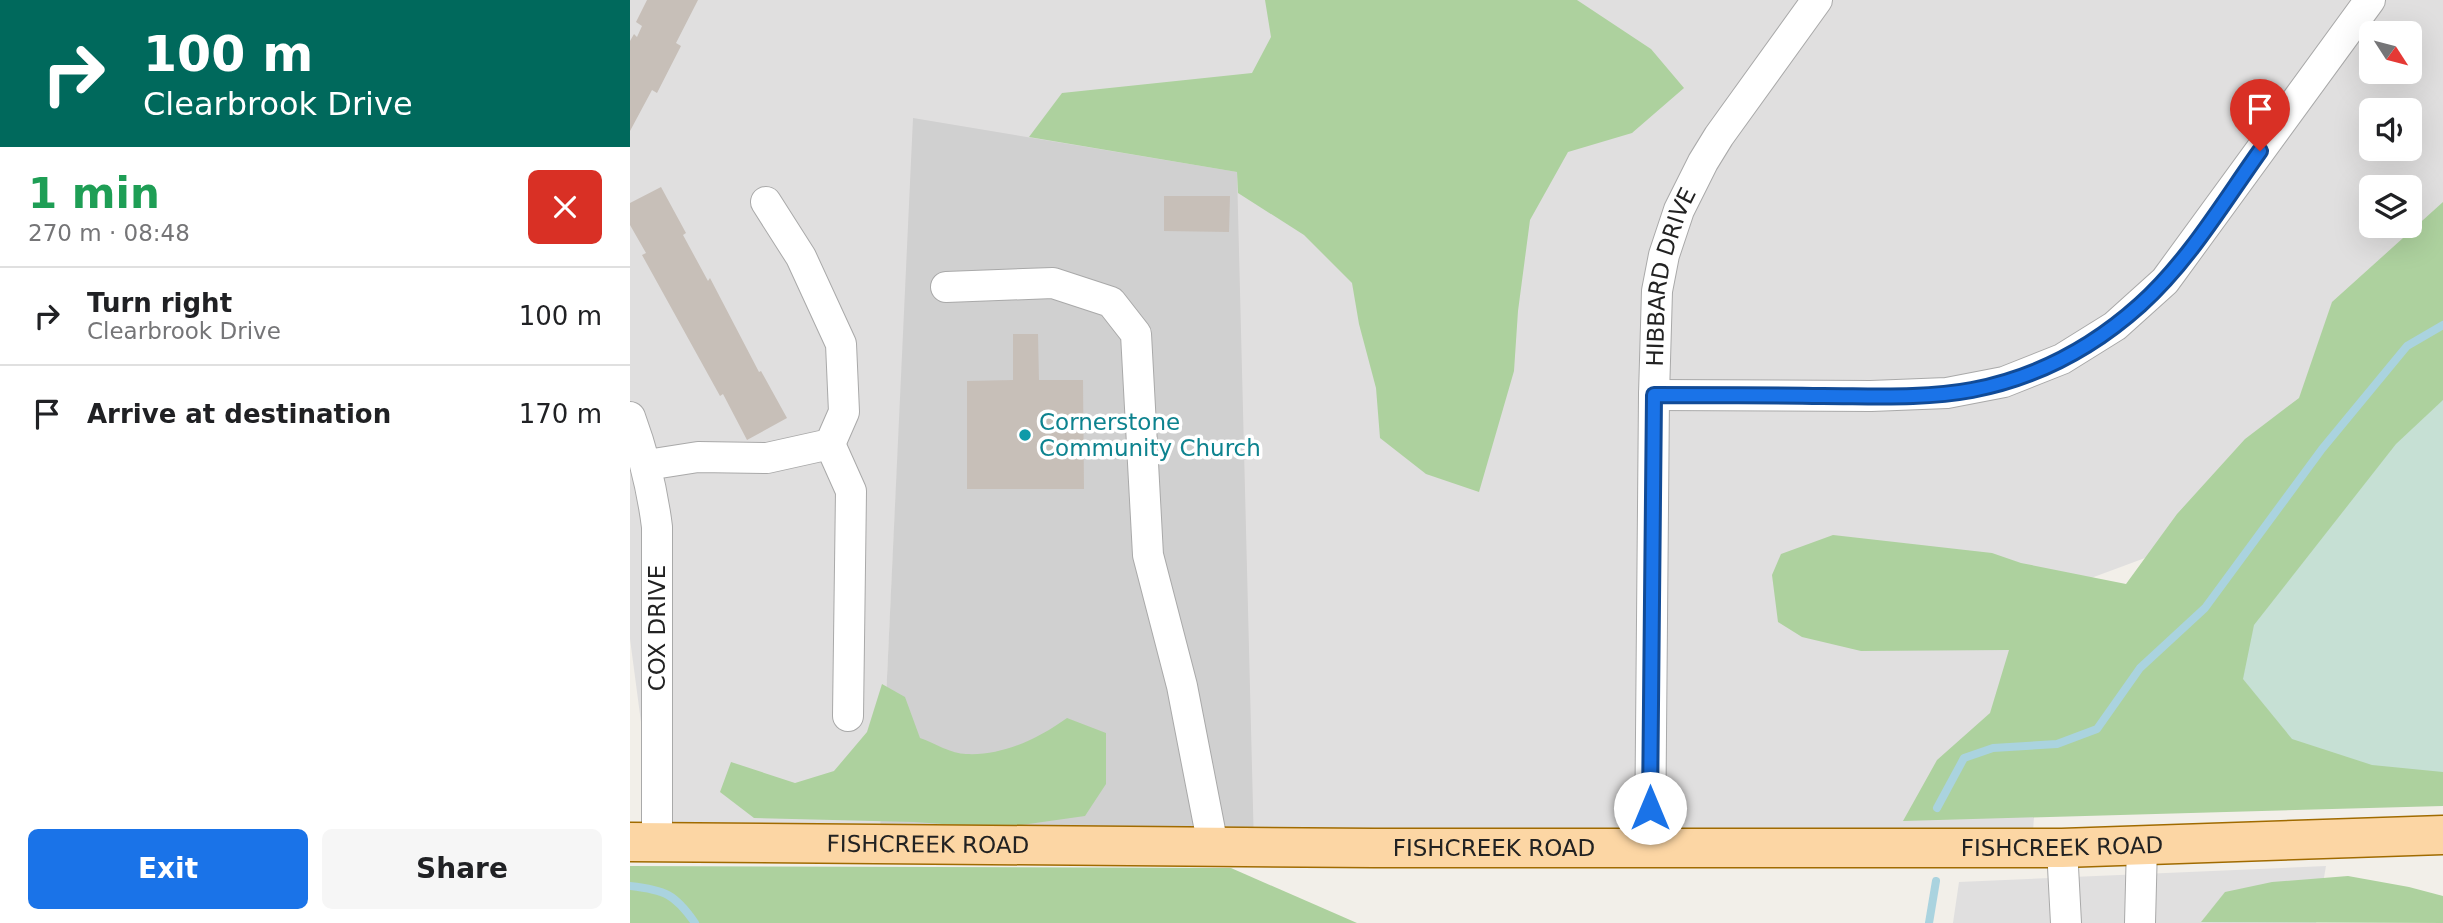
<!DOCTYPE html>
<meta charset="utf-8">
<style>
body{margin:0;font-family:"DejaVu Sans",sans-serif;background:#f6f6f6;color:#202124;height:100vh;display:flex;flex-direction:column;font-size:26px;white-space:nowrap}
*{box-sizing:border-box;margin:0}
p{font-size:23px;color:#757577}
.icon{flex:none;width:38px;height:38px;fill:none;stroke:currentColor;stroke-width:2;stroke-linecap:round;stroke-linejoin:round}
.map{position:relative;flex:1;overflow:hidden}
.side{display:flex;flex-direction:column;background:#fff;width:630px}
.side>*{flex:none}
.hud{background:#00695c;color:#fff;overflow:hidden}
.needle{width:46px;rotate:126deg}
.tools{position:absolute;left:1729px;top:21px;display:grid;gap:14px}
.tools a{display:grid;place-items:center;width:63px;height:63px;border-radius:10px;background:#fff;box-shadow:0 7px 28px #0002;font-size:35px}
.pin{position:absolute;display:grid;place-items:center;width:60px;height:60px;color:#fff;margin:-72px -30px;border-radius:50% 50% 50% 0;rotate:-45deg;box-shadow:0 0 7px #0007}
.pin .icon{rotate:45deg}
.me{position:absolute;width:77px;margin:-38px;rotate:0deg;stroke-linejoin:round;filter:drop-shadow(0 0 5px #0008)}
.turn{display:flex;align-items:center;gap:24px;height:147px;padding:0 28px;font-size:32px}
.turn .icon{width:91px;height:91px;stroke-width:2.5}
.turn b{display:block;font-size:49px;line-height:60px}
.round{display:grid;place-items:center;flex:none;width:74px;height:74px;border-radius:10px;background:#f6f6f6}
.overview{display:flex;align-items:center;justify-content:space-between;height:119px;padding:0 28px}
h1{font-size:42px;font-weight:700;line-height:52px;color:#1e9e55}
.button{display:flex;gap:14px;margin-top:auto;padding:14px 28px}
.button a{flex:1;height:80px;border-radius:10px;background:#1a73e8;color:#fff;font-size:28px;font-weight:700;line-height:80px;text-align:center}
.button a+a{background:#f6f6f6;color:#202124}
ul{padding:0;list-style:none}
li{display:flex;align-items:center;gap:21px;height:98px;padding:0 28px;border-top:2px solid #e0e0e0}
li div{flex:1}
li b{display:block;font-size:26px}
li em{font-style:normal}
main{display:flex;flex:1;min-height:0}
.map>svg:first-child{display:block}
.residential{fill:#e0dfdf;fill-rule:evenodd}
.religious{fill:#d0d0d0}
.forest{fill:#add19e}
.wetland{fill:#c6e0d4}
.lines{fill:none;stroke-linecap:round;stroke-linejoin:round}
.stream{stroke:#aad3df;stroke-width:8}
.building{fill:#c7bfb8}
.minor-casing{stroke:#a9a9a9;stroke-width:32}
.major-casing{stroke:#a06b00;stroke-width:41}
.minor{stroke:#fff;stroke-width:30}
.major{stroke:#fcd6a4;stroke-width:38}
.route-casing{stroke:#114b97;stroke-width:18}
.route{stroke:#1a73e8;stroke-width:12}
.culture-dot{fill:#0f9aa8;stroke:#fff;stroke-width:2.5}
.labels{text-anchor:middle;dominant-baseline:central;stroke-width:7;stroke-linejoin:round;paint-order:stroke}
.street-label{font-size:23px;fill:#222;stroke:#fff}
.culture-label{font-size:23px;fill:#0d838f;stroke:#fff;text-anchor:start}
</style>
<main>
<section class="side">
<div class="hud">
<div class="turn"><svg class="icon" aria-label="right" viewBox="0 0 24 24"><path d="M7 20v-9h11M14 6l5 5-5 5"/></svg><div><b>100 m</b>Clearbrook Drive</div></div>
</div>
<div class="overview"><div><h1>1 min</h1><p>270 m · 08:48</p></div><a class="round" style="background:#d93025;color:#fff"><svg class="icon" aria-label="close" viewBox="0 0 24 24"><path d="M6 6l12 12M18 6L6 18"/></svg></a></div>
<ul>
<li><svg class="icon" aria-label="right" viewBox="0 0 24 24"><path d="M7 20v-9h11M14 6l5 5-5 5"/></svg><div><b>Turn right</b><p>Clearbrook Drive</p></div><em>100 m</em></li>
<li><svg class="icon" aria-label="arrive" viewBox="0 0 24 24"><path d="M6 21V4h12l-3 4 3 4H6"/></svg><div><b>Arrive at destination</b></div><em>170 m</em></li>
</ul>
<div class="button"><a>Exit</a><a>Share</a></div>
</section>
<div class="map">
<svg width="1813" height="923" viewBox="0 0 1813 923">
<rect width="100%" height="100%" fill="#f2efe9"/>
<g class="residential">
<path d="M 0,0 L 1813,0 L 1813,253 L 1515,558 L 1418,594 L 1402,848 L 624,847 L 284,119 L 249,844 L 27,843 L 0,639 ZM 1741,33 L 1780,33 L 1780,72 L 1741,72 ZM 1741,110 L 1780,110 L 1780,149 L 1741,149 ZM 1741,187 L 1780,187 L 1780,226 L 1741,226 Z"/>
<polygon points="1696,866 1686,923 1323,923 1329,882"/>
</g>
<polygon class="religious" points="283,118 607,172 624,847 250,827"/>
<g class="forest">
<polygon points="635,0 947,0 1021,49 1054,88 1002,133 938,152 900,220 888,311 884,371 849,492 796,474 750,438 746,388 729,324 722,283 674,235 608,193 607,172 399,137 432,93 622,73 641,37"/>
<polygon points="1813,202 1813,806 1273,821 1307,760 1360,713 1379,650 1231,651 1172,637 1148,622 1142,575 1151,554 1203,535 1362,553 1391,563 1496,584 1547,514 1615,439 1669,398 1702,302"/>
<path d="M 252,684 L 275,697 L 290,738 C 304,743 322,754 336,754 C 372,756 408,739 437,718 L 476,733 L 476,784 L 455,816 L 371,828 L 284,822 L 124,818 L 90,792 L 101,762 L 165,783 L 204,771 L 237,732 Z"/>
<polygon points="0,866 601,868 727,923 0,923"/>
<polygon points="1718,876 1779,887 1813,896 1813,923 1571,922 1595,892 1642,882"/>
</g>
<polygon class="wetland" points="1813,400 1813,772 1742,765 1662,739 1613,679 1624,625 1766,444"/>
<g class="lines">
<g class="stream">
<polyline points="1307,808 1334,758 1363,748 1427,744 1467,729 1510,668 1575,608 1692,449 1777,346 1813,325"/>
<path d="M 0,886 C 35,890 45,894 65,923"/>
<polyline points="1299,923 1306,881"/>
</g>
</g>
<g class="building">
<polygon points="17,0 68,0 46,43 51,46 27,93 22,90 0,131 0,41 4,34 7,37 12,26 6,22"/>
<polygon points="31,187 56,233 53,235 78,281 80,278 129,372 131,371 157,418 117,440 93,394 90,396 12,255 16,253 0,225 0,203"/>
<polygon points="534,196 600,196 599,232 534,231"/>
<polygon points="383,334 408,334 409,380 453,380 454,489 337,489 337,381 383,380"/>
</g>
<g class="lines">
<g class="minor-casing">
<g id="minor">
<polyline points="316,287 423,283 481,302 506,334 518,555 552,686 583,846"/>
<polyline points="1024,395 1241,396 1317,393 1374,382 1432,359 1485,326 1535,281 1740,0"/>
<path d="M 0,417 C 14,455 22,487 27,527 L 27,843"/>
<polyline points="200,444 221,491 218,716"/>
<polyline points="17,465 68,457 137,458 200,444 214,412 211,344 171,257 136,202"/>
<path id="s1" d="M 1020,847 L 1024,395 L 1027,291 L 1034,255 L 1049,210 L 1073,162 L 1089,136 L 1187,0"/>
<polyline points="1432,848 1436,923"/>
<polyline points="1510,923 1512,845"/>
</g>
</g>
<g class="major-casing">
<g id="major">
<path id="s2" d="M 0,842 L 744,848 L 1432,848 L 1813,835"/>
</g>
</g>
<use href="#minor" class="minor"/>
<use href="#major" class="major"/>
</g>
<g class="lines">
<g class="route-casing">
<path id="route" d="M 1020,808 L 1024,395 C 1080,395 1137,395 1193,396 C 1242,396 1294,399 1342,390 C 1405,378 1462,348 1510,305 C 1558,262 1593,203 1630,151"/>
</g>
<use href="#route" class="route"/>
</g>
<circle class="culture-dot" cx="395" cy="435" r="7"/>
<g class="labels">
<g class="street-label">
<text stroke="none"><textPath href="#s1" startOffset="572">HIBBARD DRIVE</textPath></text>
<text transform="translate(27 628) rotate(-90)">COX DRIVE</text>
<text stroke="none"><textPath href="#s2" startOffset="298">FISHCREEK ROAD</textPath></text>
<text stroke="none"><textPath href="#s2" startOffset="1432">FISHCREEK ROAD</textPath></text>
<text stroke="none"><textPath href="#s2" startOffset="864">FISHCREEK ROAD</textPath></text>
</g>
<g class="culture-label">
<text x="409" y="422">Cornerstone<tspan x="409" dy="26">Community Church</tspan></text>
</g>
</g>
</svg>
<div class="tools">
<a><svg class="needle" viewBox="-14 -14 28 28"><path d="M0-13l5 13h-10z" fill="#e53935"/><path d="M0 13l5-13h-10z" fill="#757577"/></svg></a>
<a><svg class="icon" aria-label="sound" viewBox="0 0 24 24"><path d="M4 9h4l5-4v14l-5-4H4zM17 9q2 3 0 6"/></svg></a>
<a><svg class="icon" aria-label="layers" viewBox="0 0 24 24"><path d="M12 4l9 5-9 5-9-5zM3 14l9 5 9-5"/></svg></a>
</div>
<div class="pin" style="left:1630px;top:151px;background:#d93025"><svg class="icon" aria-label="arrive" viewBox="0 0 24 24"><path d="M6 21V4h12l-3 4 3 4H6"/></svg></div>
<svg class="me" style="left:1020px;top:808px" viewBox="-20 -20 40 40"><circle r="19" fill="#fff"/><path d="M0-13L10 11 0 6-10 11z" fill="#1a73e8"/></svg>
</div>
</main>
